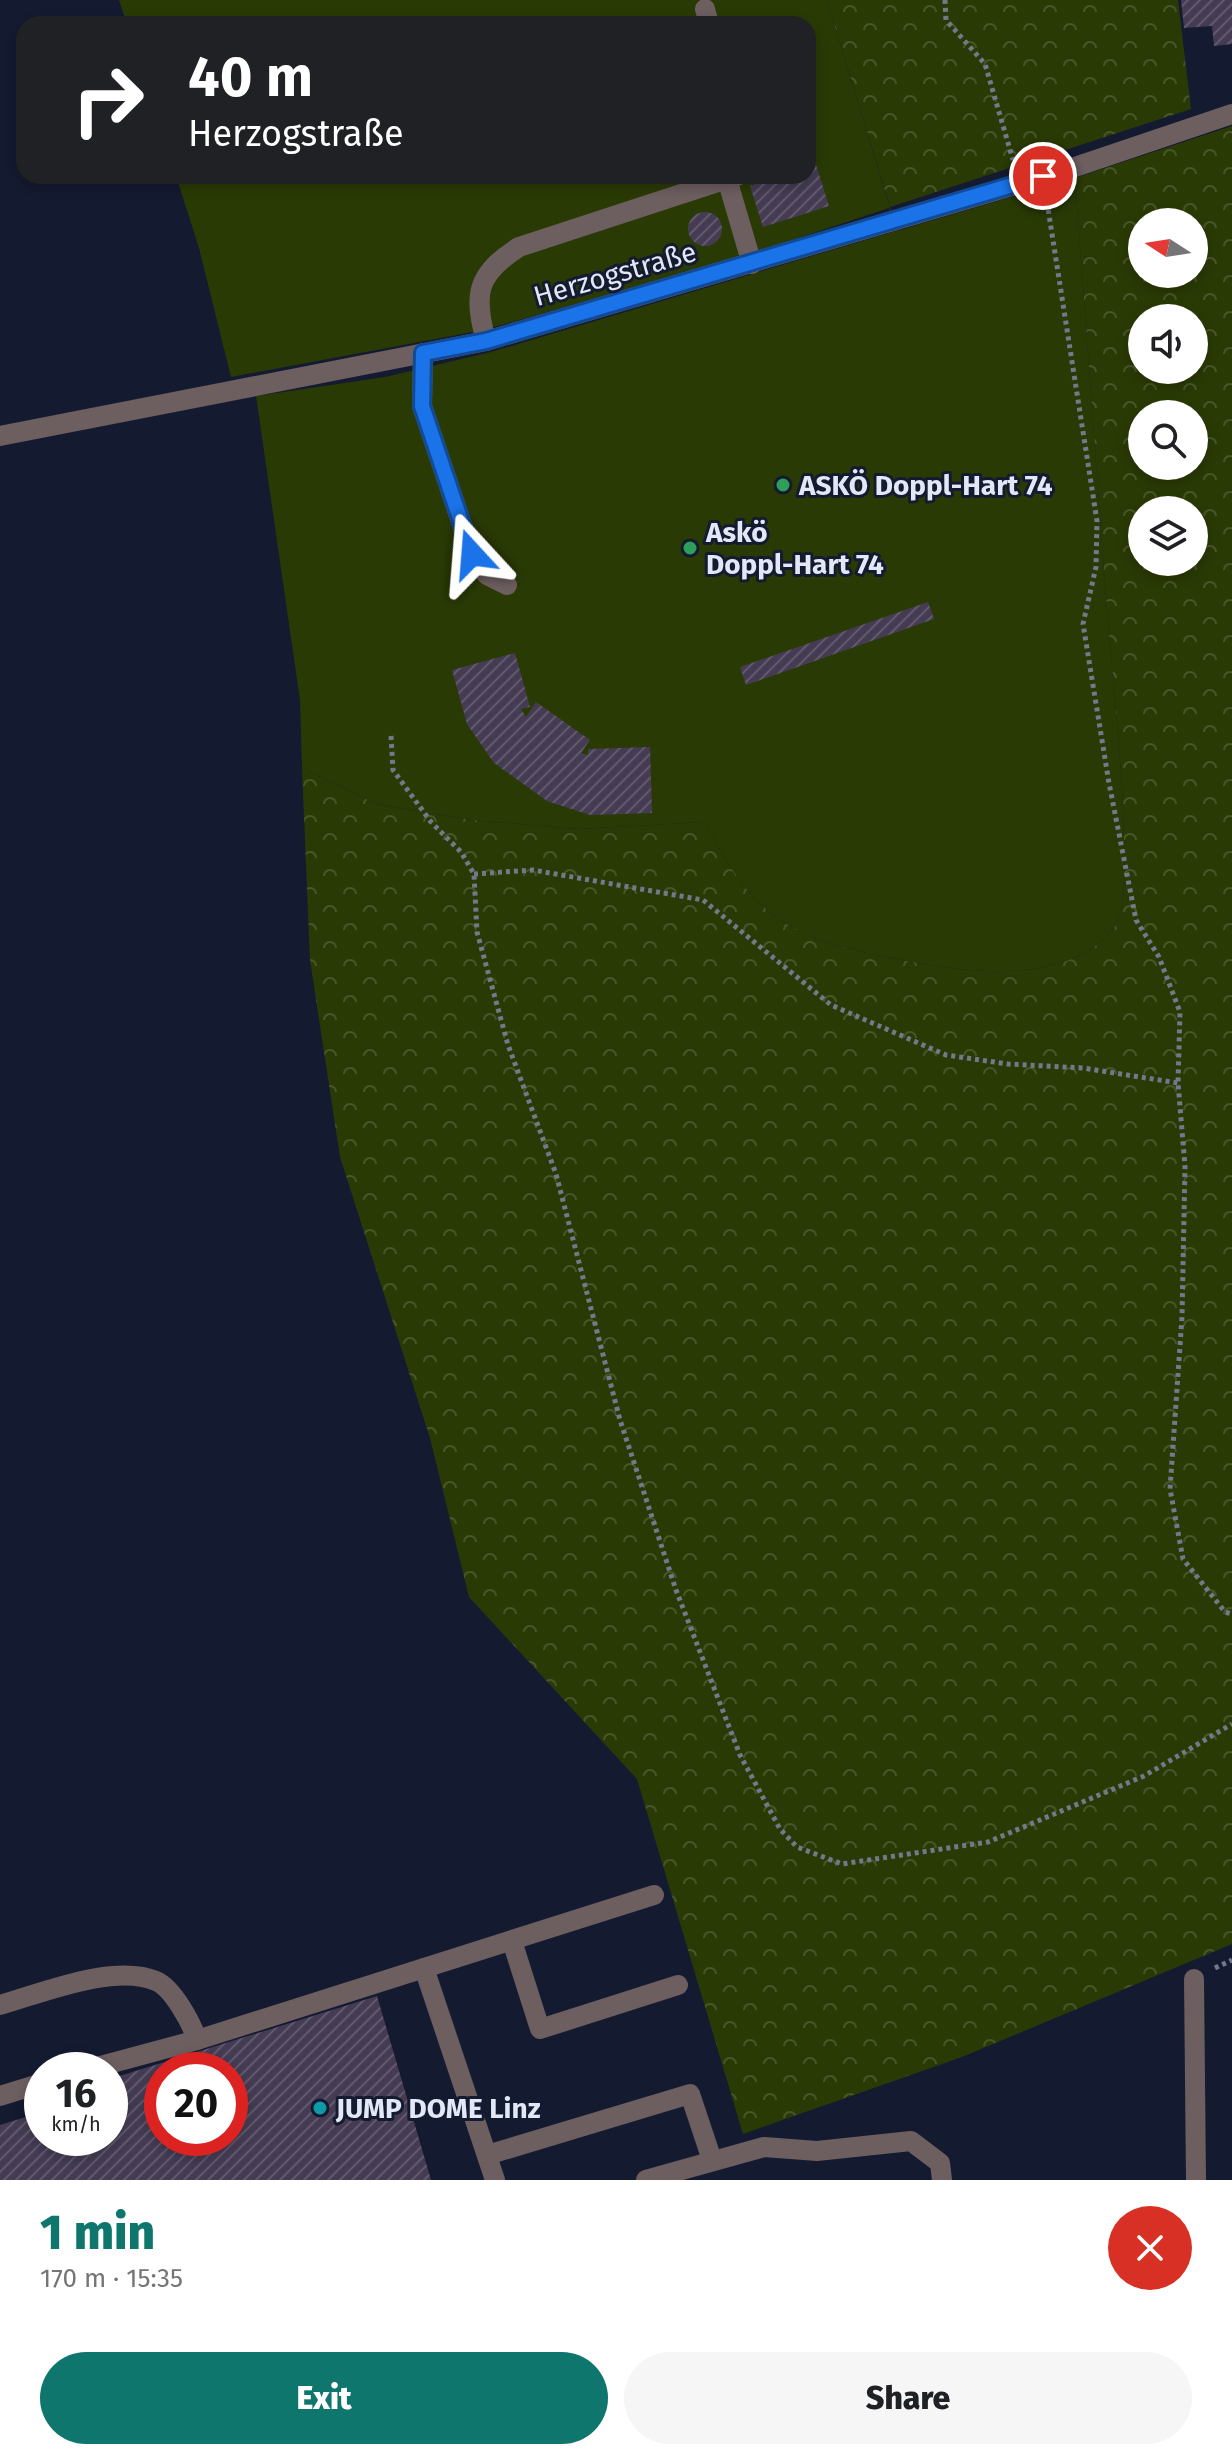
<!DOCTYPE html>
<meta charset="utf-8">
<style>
body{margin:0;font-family:"Fira Sans",sans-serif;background:#f6f6f6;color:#202124;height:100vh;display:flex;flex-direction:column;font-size:30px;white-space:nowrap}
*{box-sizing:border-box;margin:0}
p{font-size:26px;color:#757577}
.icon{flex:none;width:44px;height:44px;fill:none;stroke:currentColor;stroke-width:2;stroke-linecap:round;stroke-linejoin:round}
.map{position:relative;height:2180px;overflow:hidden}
.panel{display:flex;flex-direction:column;background:#fff;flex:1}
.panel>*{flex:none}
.banner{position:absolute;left:16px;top:16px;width:800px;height:168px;border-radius:24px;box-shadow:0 4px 12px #0003;background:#202124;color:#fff;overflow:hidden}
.needle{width:52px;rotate:282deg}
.tools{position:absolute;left:1128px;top:208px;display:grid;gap:16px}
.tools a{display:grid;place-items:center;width:80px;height:80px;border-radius:50%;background:#fff;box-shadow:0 4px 12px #0003;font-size:40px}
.speed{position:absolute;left:24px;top:2052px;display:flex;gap:16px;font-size:40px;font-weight:700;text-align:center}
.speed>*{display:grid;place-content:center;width:104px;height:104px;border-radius:50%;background:#fff;box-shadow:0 4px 12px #0003;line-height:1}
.speed small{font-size:20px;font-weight:400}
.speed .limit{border:12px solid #d22;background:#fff;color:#111}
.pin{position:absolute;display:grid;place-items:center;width:68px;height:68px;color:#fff;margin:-34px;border:4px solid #fff;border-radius:50%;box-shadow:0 2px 8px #0007}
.me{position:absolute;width:88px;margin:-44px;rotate:341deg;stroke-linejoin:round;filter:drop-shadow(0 0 6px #0008)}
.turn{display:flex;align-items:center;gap:28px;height:168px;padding:0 40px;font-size:36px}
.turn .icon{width:104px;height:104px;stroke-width:2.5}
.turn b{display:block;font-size:56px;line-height:68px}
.round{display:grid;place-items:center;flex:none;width:84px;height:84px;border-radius:42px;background:#f6f6f6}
.head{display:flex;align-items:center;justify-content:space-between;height:136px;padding:0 40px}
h1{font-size:48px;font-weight:800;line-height:60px;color:#0f766e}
.button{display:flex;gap:16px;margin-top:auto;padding:16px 40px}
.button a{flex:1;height:92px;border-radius:48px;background:#0f766e;color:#fff;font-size:32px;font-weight:800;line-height:92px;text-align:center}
.button a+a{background:#f6f6f6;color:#202124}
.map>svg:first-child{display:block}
.green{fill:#2a3a05}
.forest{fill:url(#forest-crowns);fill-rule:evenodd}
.building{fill:url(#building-hatch);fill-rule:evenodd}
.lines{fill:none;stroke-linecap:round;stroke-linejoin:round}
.path{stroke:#73798b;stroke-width:5;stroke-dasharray:4 4;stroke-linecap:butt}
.minor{stroke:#6d5e60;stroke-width:20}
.route-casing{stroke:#114b97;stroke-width:20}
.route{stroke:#1a73e8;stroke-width:14}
.leisure-dot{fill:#2e9e5b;stroke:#141a30;stroke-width:3}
.culture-dot{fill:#0f9aa8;stroke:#141a30;stroke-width:3}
.labels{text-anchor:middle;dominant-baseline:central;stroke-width:6;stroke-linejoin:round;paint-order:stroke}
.street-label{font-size:28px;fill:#e3e8f7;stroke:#141a30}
.poi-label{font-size:28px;font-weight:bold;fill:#e3e8f7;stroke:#141a30;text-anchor:start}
</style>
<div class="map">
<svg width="1232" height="2180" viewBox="0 0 1232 2180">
<defs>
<pattern id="forest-crowns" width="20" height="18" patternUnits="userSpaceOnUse" patternTransform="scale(2)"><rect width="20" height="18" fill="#2a3a05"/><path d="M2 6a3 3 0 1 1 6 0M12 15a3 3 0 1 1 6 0" fill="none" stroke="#49562a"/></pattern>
<pattern id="building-hatch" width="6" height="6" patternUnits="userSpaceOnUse" patternTransform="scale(2)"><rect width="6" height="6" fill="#453c54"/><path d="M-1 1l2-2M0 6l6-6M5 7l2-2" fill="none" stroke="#60586d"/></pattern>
</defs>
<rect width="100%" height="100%" fill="#141a30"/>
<path class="green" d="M 119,0 L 827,0 L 897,231 L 1075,178 C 1086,327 1097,475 1108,623 C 1115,707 1126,793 1124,877 C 1124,890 1123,915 1116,925 C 1075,984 974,974 913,962 C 800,941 759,929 705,822 L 579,829 L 472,820 L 376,804 L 302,768 L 300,700 L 256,396 L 385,377 L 491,352 L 896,231 L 889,208 L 753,253 L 484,330 L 231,377 L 199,248 L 176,176 L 808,176 L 808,24 L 127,24 Z"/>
<g class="forest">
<polygon points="827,0 1178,0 1191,109 890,207"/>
<path d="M 1232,126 L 1232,1944 L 962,2057 L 743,2134 L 637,1779 L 469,1597 L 430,1438 L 340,1157 L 310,960 L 302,768 L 376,804 L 472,820 L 579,829 L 705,822 C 759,929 800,941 913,962 C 974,974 1075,984 1116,925 C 1123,915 1124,890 1124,877 C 1126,793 1115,707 1108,623 C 1097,475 1086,327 1075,178 ZM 1142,222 L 1194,222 L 1194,274 L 1142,274 ZM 1142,318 L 1194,318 L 1194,370 L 1142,370 ZM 1142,414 L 1194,414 L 1194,466 L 1142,466 ZM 1142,510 L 1194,510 L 1194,562 L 1142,562 Z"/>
</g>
<g class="building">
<polygon points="1181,0 1232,0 1232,44 1214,46 1212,26 1184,28"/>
<polygon points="813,155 829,206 763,227 750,186 766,181 764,176 808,176 808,157"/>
<circle cx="705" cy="229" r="17"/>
<polygon points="928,602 934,619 746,685 740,667"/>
<polygon points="515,653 530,707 521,709 526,717 536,702 590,740 581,753 588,755 588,749 650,747 652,813 590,815 547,801 494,763 467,724 452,670"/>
<path d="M 377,1996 L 431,2180 L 0,2180 L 0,2125 L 42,2112 L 42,2138 L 110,2138 L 110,2079 ZM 162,2070 L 230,2070 L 230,2138 L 162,2138 Z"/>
</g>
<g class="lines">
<g class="path">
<polyline points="945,0 946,20 985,64 1013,160"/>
<polyline points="1047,202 1097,521 1096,567 1083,624 1109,783 1136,920 1159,957 1180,1012 1178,1083 1185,1166 1182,1317 1170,1489 1183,1559 1225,1612 1232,1614"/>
<polyline points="391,736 393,770 431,822 461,852 474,874 477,932 508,1045 556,1174 620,1420 676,1590 740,1755 780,1829 797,1847 842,1864 988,1842 1144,1776 1232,1724"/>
<polyline points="474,874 533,870 703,900 831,1005 946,1055 1008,1064 1083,1068 1178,1083"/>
<polyline points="1215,1968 1232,1960"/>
</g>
<g class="minor">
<polyline points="705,9 709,24"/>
<polyline points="737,176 727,179 752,264"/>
<path d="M 486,341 C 473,293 477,274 519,247 L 727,179"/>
<polyline points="423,353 422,406 472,554 487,575 507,585"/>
<polyline points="0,436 486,341 1066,170 1232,114"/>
<polyline points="512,1941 540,2029 678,1985"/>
<polyline points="424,1968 495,2180"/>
<polyline points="1194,1979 1196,2180"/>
<path d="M 0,2005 C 42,1993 115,1963 156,1981 C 173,1988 192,2024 197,2040"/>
<polyline points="86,2070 197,2040 654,1895"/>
<polyline points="0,2096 42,2083"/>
<polyline points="487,2155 690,2094 712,2160"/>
<polyline points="646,2180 764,2147 817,2151 911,2141 940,2163 942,2180"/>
</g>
</g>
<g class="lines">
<g class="route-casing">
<polyline id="route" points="472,554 422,406 423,353 486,341 1043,176"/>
</g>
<use href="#route" class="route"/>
</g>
<g class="leisure-dot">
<circle cx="783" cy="485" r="8"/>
<circle cx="690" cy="548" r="8"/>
</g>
<circle class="culture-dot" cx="320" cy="2108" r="8"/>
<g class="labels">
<g class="street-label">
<text transform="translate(615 274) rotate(-16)">Herzogstraße</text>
</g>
<g class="poi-label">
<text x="799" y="485">ASKÖ Doppl-Hart 74</text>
<text x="706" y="532">Askö<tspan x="706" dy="32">Doppl-Hart 74</tspan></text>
<text x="336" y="2108">JUMP DOME Linz</text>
</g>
</g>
</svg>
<div class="tools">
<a><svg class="needle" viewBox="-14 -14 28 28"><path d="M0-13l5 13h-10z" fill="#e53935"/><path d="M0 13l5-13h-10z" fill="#757577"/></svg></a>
<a><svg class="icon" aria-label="sound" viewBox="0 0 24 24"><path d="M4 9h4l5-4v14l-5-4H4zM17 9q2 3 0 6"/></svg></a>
<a><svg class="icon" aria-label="search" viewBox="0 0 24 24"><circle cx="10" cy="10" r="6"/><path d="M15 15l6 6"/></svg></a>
<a><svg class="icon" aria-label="layers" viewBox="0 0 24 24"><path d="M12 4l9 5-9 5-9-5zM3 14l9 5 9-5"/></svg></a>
</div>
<div class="speed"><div>16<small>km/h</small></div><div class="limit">20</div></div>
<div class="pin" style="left:1043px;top:176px;background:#d93025"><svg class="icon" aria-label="arrive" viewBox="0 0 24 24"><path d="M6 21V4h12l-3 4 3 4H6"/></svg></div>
<svg class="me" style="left:472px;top:554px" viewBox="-20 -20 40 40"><path d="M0-17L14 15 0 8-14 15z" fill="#1a73e8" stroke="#fff" stroke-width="4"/></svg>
<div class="banner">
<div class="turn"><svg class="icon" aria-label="right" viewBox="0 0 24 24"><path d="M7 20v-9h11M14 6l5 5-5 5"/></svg><div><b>40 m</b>Herzogstraße</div></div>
</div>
</div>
<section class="panel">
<div class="head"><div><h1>1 min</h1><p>170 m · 15:35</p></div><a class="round" style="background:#d93025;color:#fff"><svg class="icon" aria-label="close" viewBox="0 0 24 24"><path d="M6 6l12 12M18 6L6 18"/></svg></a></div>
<div class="button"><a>Exit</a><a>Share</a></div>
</section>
